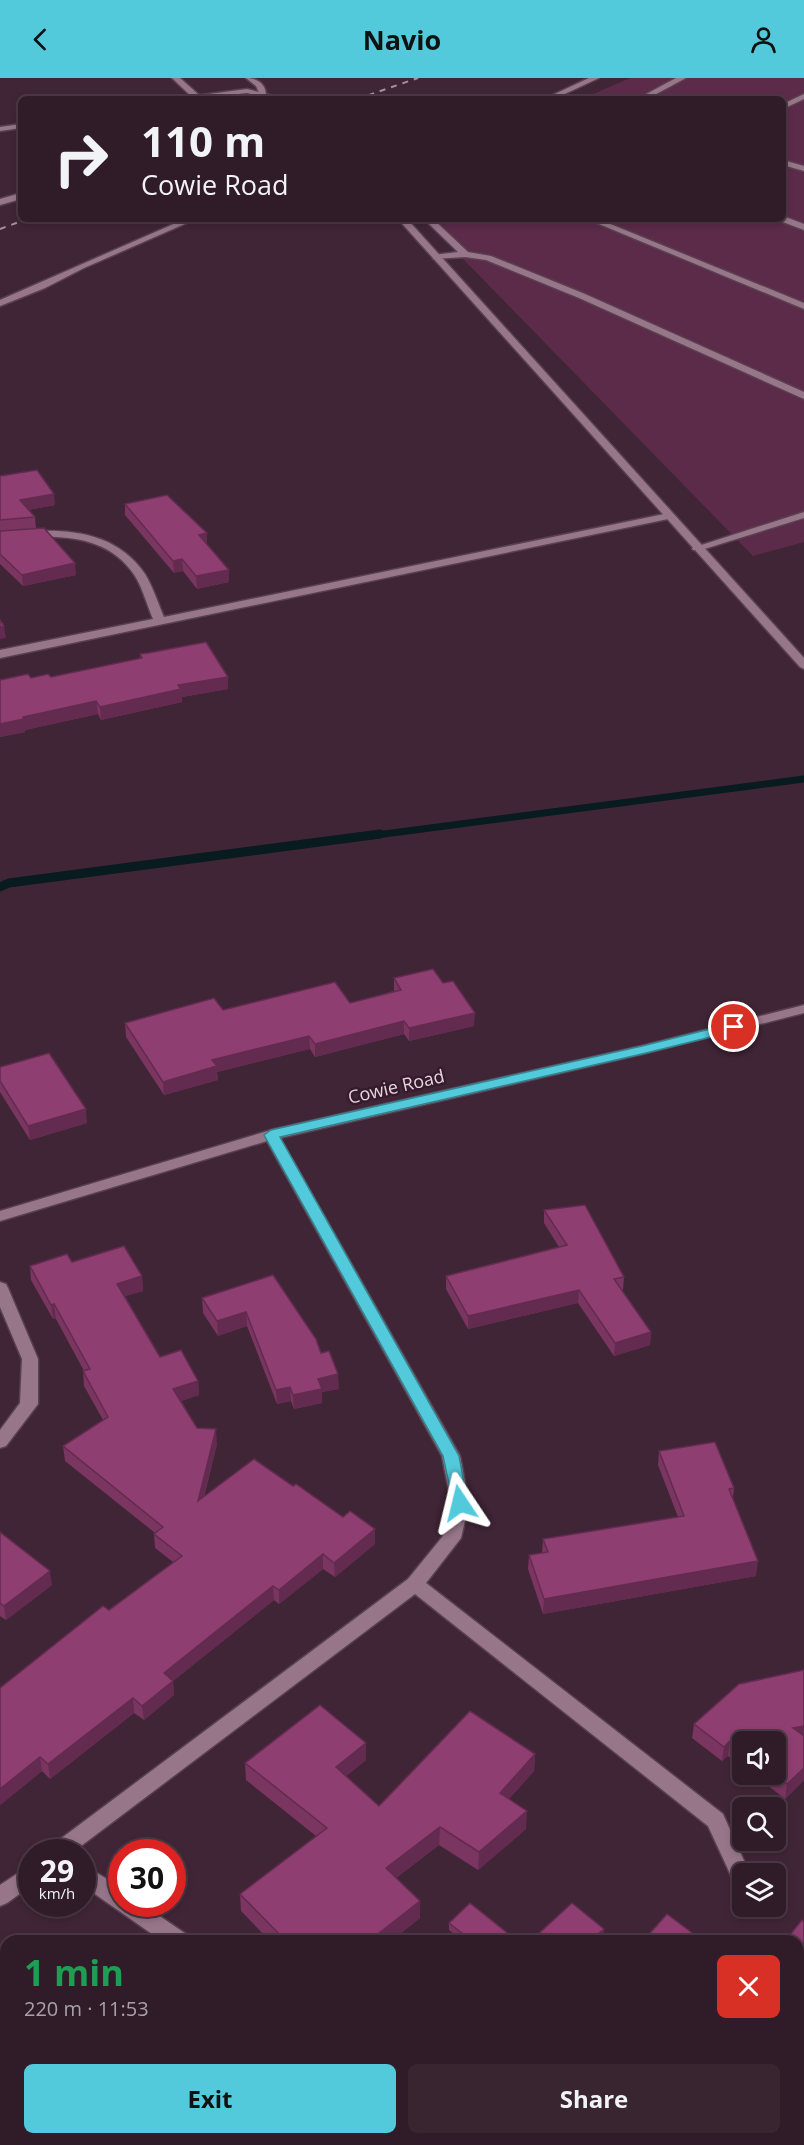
<!DOCTYPE html>
<meta charset="utf-8">
<style>
body{margin:0;font-family:"Open Sans",sans-serif;background:#382530;color:#f1f3f6;height:100vh;display:flex;flex-direction:column;font-size:22px;white-space:nowrap}
*{box-sizing:border-box;margin:0}
p{font-size:20px;color:#a8a1a8}
.icon{flex:none;width:33px;height:33px;fill:none;stroke:currentColor;stroke-width:2;stroke-linecap:round;stroke-linejoin:round}
.map{position:relative;flex:1;overflow:hidden}
.details{position:absolute;left:0px;top:1857px;width:804px;height:210px;display:flex;flex-direction:column;background:#301c28;border-radius:18px 18px 0 0;box-shadow:0 3px 9px #0003,0 0 0 2px #4b3a45}
.details>*{flex:none}
.banner{position:absolute;left:18px;top:18px;width:768px;height:126px;border-radius:9px;box-shadow:0 3px 9px #0003,0 0 0 2px #4b3a45;background:#301c28;color:#f1f3f6;overflow:hidden}
.fabs{position:absolute;left:732px;top:1653px;display:grid;gap:12px}
.fabs a{display:grid;place-items:center;width:54px;height:54px;border-radius:9px;background:#301c28;box-shadow:0 3px 9px #0003,0 0 0 2px #4b3a45;font-size:30px}
.speed{position:absolute;left:18px;top:1761px;display:flex;gap:12px;font-size:30px;font-weight:700;text-align:center}
.speed>*{display:grid;place-content:center;width:78px;height:78px;border-radius:50%;background:#301c28;box-shadow:0 3px 9px #0003,0 0 0 2px #4b3a45;line-height:1}
.speed small{font-size:15px;font-weight:400}
.speed .limit{border:9px solid #d22;background:#fff;color:#111}
.pin{position:absolute;display:grid;place-items:center;width:51px;height:51px;color:#fff;margin:-26px;border:3px solid #fff;border-radius:50%;box-shadow:0 2px 6px #0007}
.me{position:absolute;width:66px;margin:-33px;rotate:350deg;stroke-linejoin:round;filter:drop-shadow(0 0 4px #0008)}
.turn{display:flex;align-items:center;gap:21px;height:126px;padding:0 24px;font-size:27px}
.turn .icon{width:78px;height:78px;stroke-width:2.5}
.turn b{display:block;font-size:42px;line-height:51px}
.round{display:grid;place-items:center;flex:none;width:63px;height:63px;border-radius:9px;background:#382530}
.overview{display:flex;align-items:center;justify-content:space-between;height:102px;padding:0 24px}
h1{font-size:36px;font-weight:700;line-height:45px;color:#1e9e55}
.cta{display:flex;gap:12px;margin-top:auto;padding:12px 24px}
.cta a{flex:1;height:69px;border-radius:9px;background:#53cadc;color:#111;font-size:24px;font-weight:700;line-height:69px;text-align:center}
.cta a+a{background:#382530;color:#f1f3f6}
header{display:flex;justify-content:space-between;align-items:center;height:78px;padding:0 24px;background:#53cadc;color:#111;font-size:27px;font-weight:700}
.map>svg:first-child{display:block}
.green{fill:#5c2b4a}
.lines{fill:none;stroke-linecap:round;stroke-linejoin:round}
.stream-far1{stroke:#081b1e;stroke-width:7}
.stream{stroke:#081b1e;stroke-width:9}
.minor-casing{stroke:#58414f;stroke-width:3}
.tertiary-casing{stroke:#58414f;stroke-width:3}
.minor{fill:#977689;fill-rule:evenodd}
.tertiary{fill:#977689;fill-rule:evenodd}
.rail{stroke:#a6909d;stroke-width:2;stroke-dasharray:6 6;stroke-linecap:butt}
.wall{fill:#7a3561}
.shaded-wall{fill:#632b4f}
.building{fill:#8e3e71;stroke:#632b4f;stroke-width:1.5}
.route{fill:#53cadc;stroke:#36838f;stroke-width:1.5}
.labels{text-anchor:middle;dominant-baseline:central;stroke-width:5;stroke-linejoin:round;paint-order:stroke}
.street-label{font-size:18px;fill:#e6d4de;stroke:#361b2c}
</style>
<header><svg class="icon" aria-label="back" viewBox="0 0 24 24"><path d="M15 5l-7 7 7 7"/></svg>Navio<svg class="icon" aria-label="person" viewBox="0 0 24 24"><circle cx="12" cy="8" r="4"/><path d="M4 21q1-7 8-7t8 7"/></svg></header>
<div class="map">
<svg width="804" height="2067" viewBox="0 0 804 2067">
<rect width="100%" height="100%" fill="#402536"/>
<polygon class="green" points="630,0 804,0 804,464 753,478 424,141 783,141 783,21 582,21"/>
<g class="lines">
<polyline class="stream-far1" points="369,758 804,701"/>
<polyline class="stream" points="0,809 9,805 380,756"/>
<g class="minor-casing">
<g id="minor">
<polygon points="172,0 180,0 199,17 192,19"/>
<path d="M 246,0 C 257,0 266,6 266,17 L 260,17 L 256,8 Z"/>
<polygon points="676,0 686,0 647,21 637,21"/>
<polygon points="804,16 804,21 783,31 783,26"/>
<polygon points="783,82 804,88 804,93 783,87"/>
<polygon points="21,115 21,121 0,127 0,121"/>
<polygon points="783,138 804,146 804,152 780,143 779,141 783,141"/>
<polygon points="185,141 196,141 84,190 45,210 0,228 0,222"/>
<polygon points="424,141 433,141 468,174 491,178 585,216 804,314 804,321 579,220 486,182 465,179 433,181 433,177 458,174"/>
<polygon points="587,141 598,141 804,225 804,231"/>
<polygon points="804,434 804,440 701,472 693,472 692,470"/>
<path d="M 669,435 L 673,436 L 673,440 L 0,580 L 0,572 L 153,541 C 147,527 143,511 135,498 C 105,452 48,457 0,462 L 0,456 C 52,450 112,447 145,496 C 153,509 158,525 164,539 Z"/>
<polygon points="804,927 804,935 642,976 280,1060 460,1378 469,1425 461,1460 426,1505 723,1736 750,1796 742,1796 742,1804 733,1802 708,1748 415,1516 73,1774 48,1774 51,1768 408,1501 443,1458 451,1425 442,1378 267,1063 0,1143 0,1133 271,1052 642,968"/>
<polygon points="0,1204 6,1206 8,1210 38,1281 38,1326 6,1368 0,1370 0,1352 20,1325 22,1281 0,1229"/>
<polygon points="32,1786 32,1807 7,1825 0,1828 0,1807"/>
<polygon points="82,1786 122,1810 122,1826 142,1826 186,1856 190,1863 162,1863 82,1807"/>
<polygon points="452,2061 480,2061 482,2067 454,2067"/>
</g>
</g>
<g class="tertiary-casing">
<g id="tertiary">
<polygon points="589,0 599,0 554,21 544,21"/>
<polygon points="247,11 285,21 271,21 247,15 196,21 171,21"/>
<polygon points="21,46 21,50 0,53 0,49"/>
<polygon points="398,141 407,141 804,580 804,591 800,589"/>
</g>
</g>
<use href="#minor" class="minor"/>
<use href="#tertiary" class="tertiary"/>
<g class="rail">
<polyline points="357,21 418,0"/>
<polyline points="0,151 27,141"/>
</g>
</g>
<g class="wall">
<polygon points="0,398 55,427 28,432 35,439 36,450 76,497 23,508 0,486"/>
<polygon points="125,426 207,467 229,504 197,511 183,493 174,495 125,437"/>
<polygon points="140,576 228,599 228,611 182,619 182,624 101,642 98,636 25,652 25,654 0,659 0,602 51,599 140,581"/>
<polygon points="394,900 443,905 474,948 409,963 404,956 315,979 310,971 217,994 218,1002 164,1017 126,959 125,945 223,932 350,925 394,913"/>
<polygon points="0,989 87,1045 30,1062 0,1014"/>
<polygon points="544,1132 624,1199 623,1212 622,1212 651,1254 650,1267 614,1278 578,1225 468,1251 446,1211 446,1198 559,1169 544,1145"/>
<polygon points="72,1184 142,1198 143,1213 125,1218 160,1279 198,1303 199,1317 181,1323 197,1350 217,1366 204,1419 293,1408 343,1439 375,1451 375,1466 335,1499 323,1491 279,1526 274,1522 173,1603 174,1617 144,1642 134,1635 50,1701 42,1693 0,1727 109,1532 173,1484 155,1470 154,1456 155,1455 65,1383 63,1368 103,1342 84,1308 83,1293 84,1293 56,1241 53,1241 31,1202 30,1188"/>
<polygon points="273,1197 321,1275 339,1311 322,1314 322,1325 294,1331 291,1323 277,1326 247,1248 218,1258 203,1235 202,1220"/>
<polygon points="659,1373 734,1410 733,1420 756,1498 543,1536 528,1491 529,1477 542,1475 543,1461 678,1439 658,1387"/>
<polygon points="0,1454 52,1507 6,1542 0,1538"/>
<polygon points="739,1606 804,1702 785,1721 753,1696 776,1696 742,1664 742,1689 728,1678 722,1683 692,1660 694,1646"/>
<polygon points="366,1665 366,1682 346,1698 379,1728 535,1676 534,1693 509,1721 526,1751 478,1792 439,1767 396,1800 420,1840 391,1863 270,1863 241,1833 240,1816 316,1758 246,1702 245,1685"/>
<polygon points="804,1844 804,1979 798,1976 798,1863"/>
<polygon points="449,1845 515,1863 462,1863 449,1852"/>
<polygon points="604,1851 603,1859 598,1863 536,1863 536,1858"/>
<polygon points="6,1901 6,2051 0,2044 0,1906"/>
<polygon points="15,2061 86,2061 87,2067 21,2067"/>
</g>
<g class="shaded-wall">
<polygon points="54,416 55,427 21,433 20,422"/>
<polygon points="207,455 207,467 199,457"/>
<polygon points="182,481 183,493 174,495 173,483"/>
<polygon points="75,485 76,497 23,508 22,497"/>
<polygon points="229,492 229,504 197,511 196,498"/>
<polygon points="4,548 6,560 0,561 0,549"/>
<polygon points="228,599 228,611 182,619 182,624 101,642 100,629 178,607"/>
<polygon points="96,623 98,636 25,652 25,654 0,659 0,646 23,639"/>
<polygon points="475,935 474,948 409,963 409,950"/>
<polygon points="404,943 404,956 315,979 315,966"/>
<polygon points="309,958 310,971 217,994 218,1002 164,1017 163,1004 212,982"/>
<polygon points="86,1031 87,1045 30,1062 28,1048"/>
<polygon points="142,1198 143,1213 119,1220 117,1206"/>
<polygon points="579,1212 578,1225 468,1251 468,1238"/>
<polygon points="54,1226 56,1241 53,1241 51,1227"/>
<polygon points="246,1234 247,1248 218,1258 217,1243"/>
<polygon points="651,1254 650,1267 614,1278 615,1265"/>
<polygon points="338,1296 339,1311 322,1314 322,1325 294,1331 293,1317 318,1301"/>
<polygon points="198,1303 199,1317 175,1325 173,1311"/>
<polygon points="290,1309 291,1323 277,1326 276,1312"/>
<polygon points="216,1351 217,1366 199,1437 198,1423"/>
<polygon points="375,1451 375,1466 335,1499 334,1485"/>
<polygon points="323,1476 323,1491 279,1526 279,1512"/>
<polygon points="758,1483 756,1498 543,1536 544,1521"/>
<polygon points="50,1493 52,1507 6,1542 4,1528"/>
<polygon points="273,1508 274,1522 173,1603 174,1617 144,1642 142,1628 164,1595"/>
<polygon points="133,1620 134,1635 50,1701 48,1686"/>
<polygon points="804,1648 804,1662 793,1650"/>
<polygon points="730,1663 728,1678 722,1683 724,1669"/>
<polygon points="366,1665 366,1682 337,1706 336,1689"/>
<polygon points="535,1676 534,1693 499,1732 500,1715"/>
<polygon points="40,1679 42,1693 0,1727 0,1711"/>
<polygon points="804,1690 804,1702 785,1721 787,1706"/>
<polygon points="527,1733 526,1751 478,1792 479,1774"/>
<polygon points="440,1749 439,1767 386,1807 386,1790"/>
<polygon points="420,1823 420,1840 391,1863 369,1863"/>
<polygon points="604,1851 603,1859 598,1863 590,1863"/>
<polygon points="80,2061 86,2061 87,2067 73,2067"/>
<polygon points="235,2061 249,2061 243,2067 229,2067"/>
</g>
<g class="building">
<polygon points="37,392 54,416 20,422 35,439 0,442 0,398"/>
<polygon points="167,417 207,455 199,457 229,492 196,498 182,481 173,483 125,426"/>
<polygon points="44,450 75,485 22,497 0,476 0,453"/>
<polygon points="0,542 4,548 0,549"/>
<polygon points="206,564 228,599 178,607 181,611 100,629 96,623 23,639 24,641 0,646 0,602 28,596 31,600 48,596 51,599 142,580 140,576 148,575"/>
<polygon points="433,891 443,905 453,903 475,935 409,950 404,943 315,966 309,958 212,982 217,988 163,1004 125,945 214,920 223,932 335,904 350,925 401,912 394,900"/>
<polygon points="49,975 86,1031 28,1048 0,1003 0,989"/>
<polygon points="585,1127 624,1199 614,1201 651,1254 615,1265 579,1212 468,1238 446,1198 567,1167 544,1132"/>
<polygon points="124,1168 142,1198 117,1206 160,1279 181,1272 198,1303 173,1311 197,1350 216,1351 198,1423 254,1381 293,1408 296,1406 343,1439 350,1433 375,1451 334,1485 323,1476 279,1512 273,1508 164,1595 173,1603 142,1628 133,1620 48,1686 40,1679 0,1711 0,1610 103,1528 109,1532 182,1478 154,1456 163,1449 63,1368 108,1339 83,1293 90,1291 54,1226 51,1227 30,1188 67,1176 72,1184"/>
<polygon points="273,1197 316,1261 321,1275 329,1273 338,1296 318,1301 322,1311 293,1317 290,1309 276,1312 246,1234 217,1243 202,1220"/>
<polygon points="715,1364 734,1410 729,1411 758,1483 544,1521 529,1477 548,1474 543,1461 684,1438 659,1373"/>
<polygon points="0,1454 50,1493 4,1528 0,1525"/>
<polygon points="804,1592 804,1648 793,1650 804,1658 804,1690 787,1706 774,1696 776,1696 776,1664 742,1664 742,1673 730,1663 724,1669 694,1646 739,1606"/>
<polygon points="320,1627 366,1665 336,1689 379,1728 470,1633 535,1676 500,1715 527,1733 479,1774 440,1749 386,1790 420,1823 369,1863 286,1863 240,1816 327,1750 245,1685"/>
<polygon points="470,1825 515,1861 513,1863 472,1863 449,1845"/>
<polygon points="572,1825 604,1851 590,1863 543,1863 536,1858"/>
<polygon points="667,1836 703,1863 643,1863"/>
<polygon points="802,1842 804,1844 804,1964 798,1961 798,1863 785,1863"/>
<polygon points="6,1901 6,2040 0,2033 0,1906"/>
<polygon points="25,2061 80,2061 73,2067 31,2067"/>
<polygon points="151,2061 235,2061 229,2067 145,2067"/>
</g>
<polygon class="route" points="734,945 739,946 741,949 739,952 642,976 280,1059 459,1378 468,1425 466,1429 454,1429 443,1378 264,1057 271,1052 642,968"/>
<g class="labels">
<g class="street-label">
<text transform="translate(396 1008) rotate(-13)">Cowie Road</text>
</g>
</g>
</svg>
<div class="fabs">
<a><svg class="icon" aria-label="sound" viewBox="0 0 24 24"><path d="M4 9h4l5-4v14l-5-4H4zM17 9q2 3 0 6"/></svg></a>
<a><svg class="icon" aria-label="search" viewBox="0 0 24 24"><circle cx="10" cy="10" r="6"/><path d="M15 15l6 6"/></svg></a>
<a><svg class="icon" aria-label="layers" viewBox="0 0 24 24"><path d="M12 4l9 5-9 5-9-5zM3 14l9 5 9-5"/></svg></a>
</div>
<div class="speed"><div>29<small>km/h</small></div><div class="limit">30</div></div>
<div class="pin" style="left:734px;top:949px;background:#d93025"><svg class="icon" aria-label="arrive" viewBox="0 0 24 24"><path d="M6 21V4h12l-3 4 3 4H6"/></svg></div>
<svg class="me" style="left:460px;top:1425px" viewBox="-20 -20 40 40"><path d="M0-17L14 15 0 8-14 15z" fill="#53cadc" stroke="#fff" stroke-width="4"/></svg>
<div class="banner">
<div class="turn"><svg class="icon" aria-label="right" viewBox="0 0 24 24"><path d="M7 20v-9h11M14 6l5 5-5 5"/></svg><div><b>110 m</b>Cowie Road</div></div>
</div>
<section class="details">
<div class="overview"><div><h1>1 min</h1><p>220 m · 11:53</p></div><a class="round" style="background:#d93025;color:#fff"><svg class="icon" aria-label="close" viewBox="0 0 24 24"><path d="M6 6l12 12M18 6L6 18"/></svg></a></div>
<div class="cta"><a>Exit</a><a>Share</a></div>
</section>
</div>
